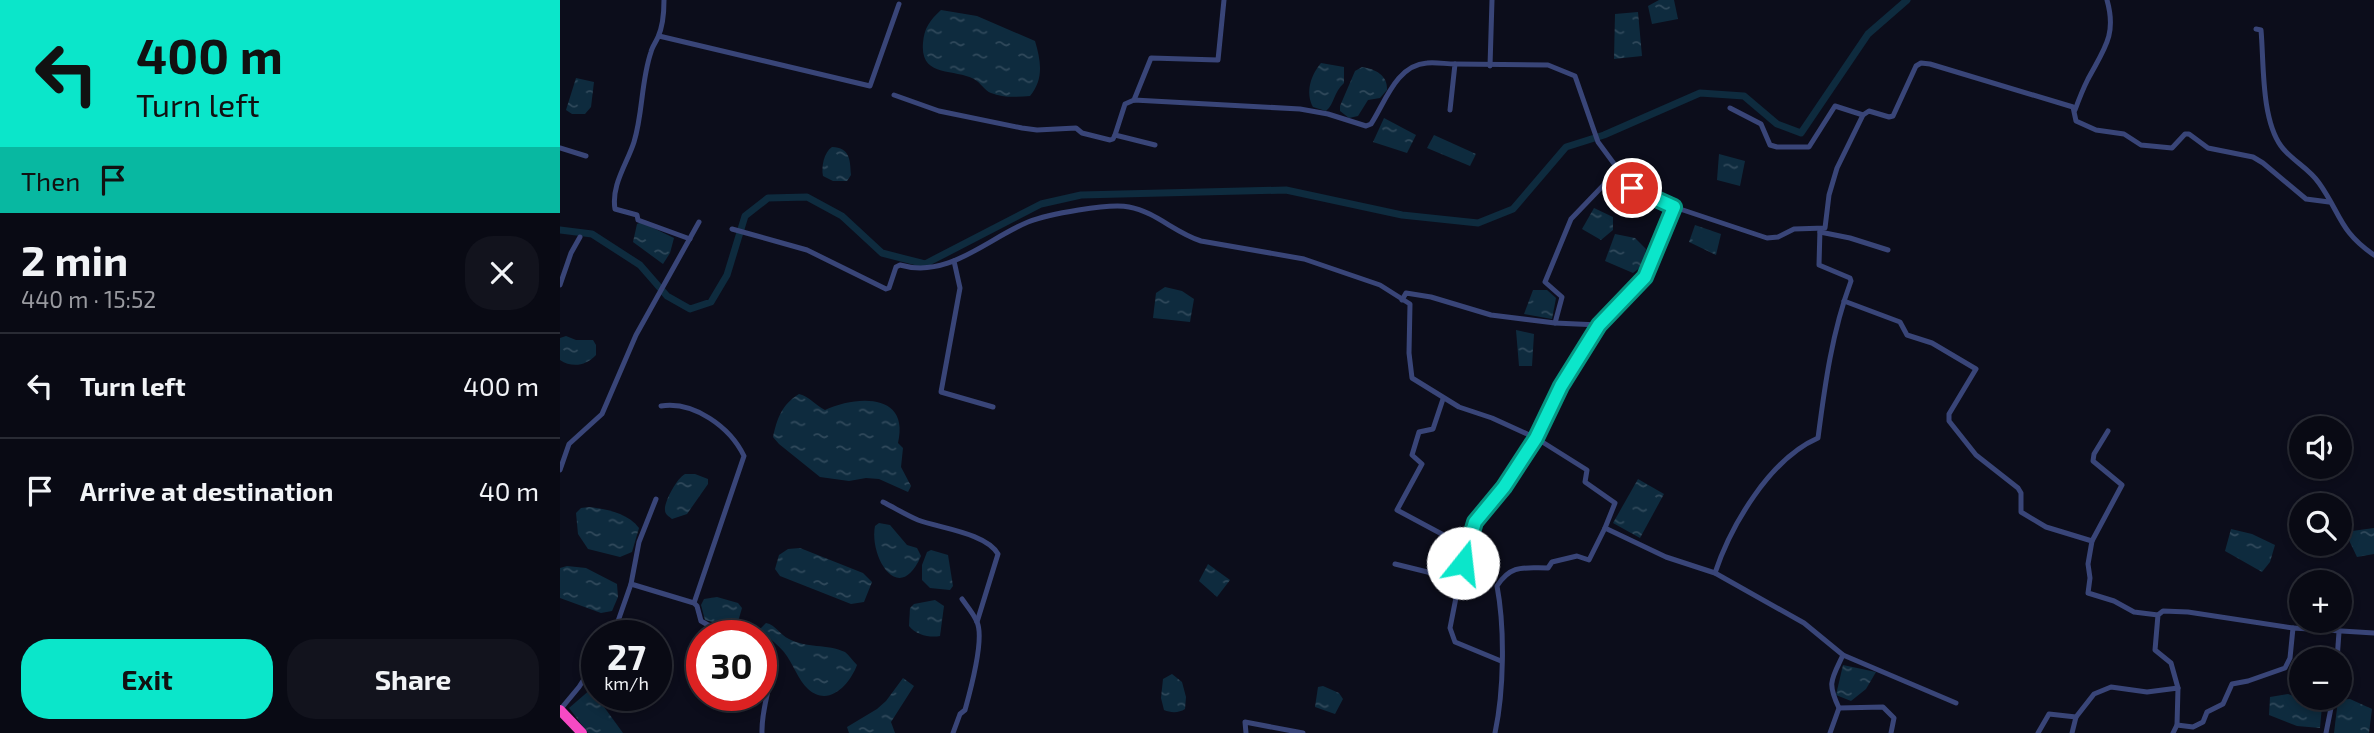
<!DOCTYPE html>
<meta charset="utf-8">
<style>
body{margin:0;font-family:"Exo 2",sans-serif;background:#12131d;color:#f1f3f6;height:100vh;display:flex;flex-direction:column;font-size:26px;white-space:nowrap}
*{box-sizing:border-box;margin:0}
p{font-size:23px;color:#999aa0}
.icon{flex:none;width:38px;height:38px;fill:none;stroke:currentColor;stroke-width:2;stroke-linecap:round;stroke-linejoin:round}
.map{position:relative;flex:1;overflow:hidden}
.sheet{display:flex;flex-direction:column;background:#090a14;width:560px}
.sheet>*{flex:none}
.top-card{background:#0be6ca;color:#111;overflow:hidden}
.controls{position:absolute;left:1729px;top:416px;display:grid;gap:14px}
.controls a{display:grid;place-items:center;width:63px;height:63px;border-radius:50%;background:#090a14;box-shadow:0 4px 10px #0003,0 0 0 2px #292b34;font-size:35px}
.speed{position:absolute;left:21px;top:620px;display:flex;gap:14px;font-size:35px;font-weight:700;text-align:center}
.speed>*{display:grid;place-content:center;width:91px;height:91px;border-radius:50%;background:#090a14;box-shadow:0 4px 10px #0003,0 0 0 2px #292b34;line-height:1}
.speed small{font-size:18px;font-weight:400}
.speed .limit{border:10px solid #d22;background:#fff;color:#111}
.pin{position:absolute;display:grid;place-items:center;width:60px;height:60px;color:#fff;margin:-30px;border:4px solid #fff;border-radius:50%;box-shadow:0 2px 7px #0007}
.me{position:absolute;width:77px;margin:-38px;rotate:16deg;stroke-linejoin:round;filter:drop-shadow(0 0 5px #0008)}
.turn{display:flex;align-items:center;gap:24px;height:147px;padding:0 21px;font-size:32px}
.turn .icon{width:91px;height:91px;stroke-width:2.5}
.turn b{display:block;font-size:49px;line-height:60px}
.then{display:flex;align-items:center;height:66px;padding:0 21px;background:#0003;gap:14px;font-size:26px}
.round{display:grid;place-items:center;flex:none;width:74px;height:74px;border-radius:28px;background:#12131d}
.overview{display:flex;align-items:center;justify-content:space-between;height:119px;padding:0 21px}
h1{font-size:42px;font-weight:700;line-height:52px}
.cta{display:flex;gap:14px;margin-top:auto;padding:14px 21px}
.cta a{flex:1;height:80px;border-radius:28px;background:#0be6ca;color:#111;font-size:28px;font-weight:700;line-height:80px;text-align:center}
.cta a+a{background:#12131d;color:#f1f3f6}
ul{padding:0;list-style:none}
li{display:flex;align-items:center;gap:21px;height:105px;padding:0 21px;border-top:2px solid #292b34}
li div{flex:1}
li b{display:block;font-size:26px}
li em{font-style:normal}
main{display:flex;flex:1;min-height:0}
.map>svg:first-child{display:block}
.water{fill:url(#water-ripples)}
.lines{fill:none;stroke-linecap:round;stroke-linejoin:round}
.canal{stroke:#0e2b3e;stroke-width:7}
.street{stroke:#394578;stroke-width:5}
.highway{stroke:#f64ac4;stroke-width:10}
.route-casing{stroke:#079683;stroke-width:18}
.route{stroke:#0be6ca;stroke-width:12}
</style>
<main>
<section class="sheet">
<div class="top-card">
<div class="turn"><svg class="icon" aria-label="left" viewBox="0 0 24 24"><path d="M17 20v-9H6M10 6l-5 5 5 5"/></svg><div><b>400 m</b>Turn left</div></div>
<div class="then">Then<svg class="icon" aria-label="arrive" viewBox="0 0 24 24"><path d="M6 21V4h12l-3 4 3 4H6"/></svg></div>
</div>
<div class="overview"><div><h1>2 min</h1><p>440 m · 15:52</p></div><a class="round"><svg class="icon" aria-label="close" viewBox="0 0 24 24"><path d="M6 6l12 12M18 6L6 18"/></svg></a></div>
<ul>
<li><svg class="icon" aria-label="left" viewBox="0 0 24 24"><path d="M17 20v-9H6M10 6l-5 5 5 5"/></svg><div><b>Turn left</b></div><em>400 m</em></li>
<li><svg class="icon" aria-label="arrive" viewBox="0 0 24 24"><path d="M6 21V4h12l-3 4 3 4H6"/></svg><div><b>Arrive at destination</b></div><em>40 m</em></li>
</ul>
<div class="cta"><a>Exit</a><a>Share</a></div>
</section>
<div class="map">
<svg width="1814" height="733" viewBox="0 0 1814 733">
<defs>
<pattern id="water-ripples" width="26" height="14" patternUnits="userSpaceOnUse" patternTransform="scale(1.75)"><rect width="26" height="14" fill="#0e2b3e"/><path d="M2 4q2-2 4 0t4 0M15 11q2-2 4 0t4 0" fill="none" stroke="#30495b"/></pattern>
</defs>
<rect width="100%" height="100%" fill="#0c0d1b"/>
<g class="water">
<polygon points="1099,0 1114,0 1118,19 1092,24 1088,6"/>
<path d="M 381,10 L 417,16 L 475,41 C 481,61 484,79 470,96 C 457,97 443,98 431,93 C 425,91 421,83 414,79 C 394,68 360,78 363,43 C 364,28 370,20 381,10 Z"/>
<polygon points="1078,12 1082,56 1054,59 1055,14"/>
<path d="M 761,63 L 784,67 L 784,83 C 773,93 775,103 766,111 L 753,107 C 745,92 751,75 761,63 Z"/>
<path d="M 802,67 C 815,69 828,75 827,90 L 820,98 L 808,100 L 798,116 L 789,118 L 780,111 L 780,106 L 795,71 Z"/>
<polygon points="16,78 34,82 31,107 25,114 12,114 6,110"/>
<polygon points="824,118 856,135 847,153 813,142"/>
<polygon points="874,135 916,154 910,166 867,148"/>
<path d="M 272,147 C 290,148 290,159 291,175 L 287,181 L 273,181 L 263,176 C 261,167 264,152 272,147 Z"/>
<polygon points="1159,154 1185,161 1180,186 1157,180"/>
<polygon points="1034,208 1053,217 1053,230 1041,240 1022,229"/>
<polygon points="81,222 114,238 110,253 103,264 73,242 77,224"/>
<polygon points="1135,225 1161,234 1156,255 1129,242"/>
<polygon points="1055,234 1075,238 1086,249 1082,266 1073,273 1045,261"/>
<polygon points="605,287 622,291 634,299 630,322 593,318 596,293"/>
<polygon points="973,290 987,290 996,298 992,319 964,314"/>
<polygon points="956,330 974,334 972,366 959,366"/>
<path d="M 6,336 L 16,340 L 33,340 L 36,345 L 36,355 C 26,366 12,368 0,360 L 0,338 Z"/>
<path d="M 239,394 C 250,397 255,405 265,410 C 297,395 350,393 338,443 L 343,448 L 341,467 L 351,486 L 348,492 L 319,479 L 306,478 L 289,481 L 260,477 L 219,444 L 213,437 C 217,419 222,404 239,394 Z"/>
<path d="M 125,474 L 135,474 L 148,479 L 148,484 L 127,514 L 112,519 C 109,516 105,515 105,510 C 104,502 117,478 125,474 Z"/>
<polygon points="1078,479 1104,494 1080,538 1053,523"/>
<path d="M 29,507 C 46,509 68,513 79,528 L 72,552 L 60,557 L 28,549 L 18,534 L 16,513 L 21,508 Z"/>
<path d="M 319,523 L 330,525 L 347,545 L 357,548 L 361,556 C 339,607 309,557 315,526 Z"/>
<polygon points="1814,528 1814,554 1797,557 1785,532"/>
<polygon points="1671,529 1692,534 1715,545 1710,562 1702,572 1665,551"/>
<polygon points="228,549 240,548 303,573 312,582 304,602 291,604 220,576 215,569 219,555"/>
<polygon points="371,550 388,555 393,586 390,590 370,588 362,580 362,565 367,552"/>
<polygon points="648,564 670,580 657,597 639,581"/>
<polygon points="7,566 26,568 57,584 58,597 52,611 41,613 0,598 0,568"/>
<polygon points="157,597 178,603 182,608 177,625 172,627 145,620 141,605 144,599"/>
<path d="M 375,600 L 384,606 L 380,636 C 370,638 356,635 349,626 L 350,608 L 354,604 Z"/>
<path d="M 206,623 C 216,625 220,635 229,639 C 245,648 268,644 285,652 C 289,655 293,661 297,665 C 290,684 269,708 248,689 C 238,680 233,663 224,652 C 217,644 208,637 199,630 Z"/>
<polygon points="1283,665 1316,672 1306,689 1291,701 1276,695"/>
<path d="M 612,674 L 622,682 L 626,697 L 625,709 C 619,713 611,713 604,710 L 601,698 L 603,679 Z"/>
<polygon points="343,678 354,686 331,722 335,733 289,733 287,727 317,709 326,701"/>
<polygon points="763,686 779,693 783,699 775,714 755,707 758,687"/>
<polygon points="31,689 63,733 28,733 9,708"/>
<polygon points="1728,694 1762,706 1760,728 1737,726 1709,715 1710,697"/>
<polygon points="1790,699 1812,709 1809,733 1774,733 1778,700"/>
</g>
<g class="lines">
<polyline class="canal" points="0,230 32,234 80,265 107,296 130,309 151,302 167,275 185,216 208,198 247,197 282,216 322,253 365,264 481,204 521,195 726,190 842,215 918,223 953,209 1006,147 1044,135 1140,93 1184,96 1217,124 1241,133 1308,34 1347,0"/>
<g class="street">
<path d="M 104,0 C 104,12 103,26 98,37 C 96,42 92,47 91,52 C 81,81 83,113 74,142 C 67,164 51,185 55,209 L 77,215 L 78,220 L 130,239"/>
<path d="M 1696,29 L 1701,30 C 1704,63 1701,118 1721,146 C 1731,160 1749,168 1759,183 C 1781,214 1779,231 1814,255"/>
<polyline points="99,36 310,86 339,4"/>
<polyline points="895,64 988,65 1015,76 1038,142 1072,188 1114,207 1207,238 1218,237 1234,229 1265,228 1269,195 1277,168 1303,115 1275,106 1249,147 1217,147 1210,145 1201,124 1170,108"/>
<polyline points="930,66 932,0"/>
<path d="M 334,95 L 379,111 L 462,128 L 477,130 L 516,128 L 522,133 L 550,140 L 553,139 L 555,135 L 565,104 L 574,100 L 740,109 L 768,114 L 806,126 L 811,124 C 825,103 836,65 867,63 C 876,62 886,64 895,64 L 890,110"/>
<polyline points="574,100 591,58 658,60 664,0"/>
<path d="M 1515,110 C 1519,99 1523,89 1528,79 C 1544,49 1557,35 1547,0"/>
<polyline points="1303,115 1309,111 1329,117 1333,116 1356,66 1361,63 1370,64 1513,107 1516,121 1536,130 1564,134 1581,145 1612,148 1625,134 1629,134 1648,148 1693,157 1703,163 1746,199 1769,202"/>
<polyline points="555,135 595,145"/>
<polyline points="0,148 26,156"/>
<path d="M 172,229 L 247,250 L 326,289 L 329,288 L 336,267 L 340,265 C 388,279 425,240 468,222 C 488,214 549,203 569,207 C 596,212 615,233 641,241 L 744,259 L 820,285 L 850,304 L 849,353 L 852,378 L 899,407 L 932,418 L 976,438 L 1027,470 L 1025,482 L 1055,503 L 1045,528 L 1106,557 L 1155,573 L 1244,623 L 1283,655"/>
<polyline points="1260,232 1290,238 1328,250"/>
<polyline points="394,261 400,288 381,392 433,407"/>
<polyline points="0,285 11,253 20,237"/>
<polyline points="842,300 846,293 871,297 931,315 995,323"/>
<polyline points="1284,301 1340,322 1347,335 1372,343 1416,369 1389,414 1389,421 1416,455 1458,488 1461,493 1461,512 1486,527 1532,541 1528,564 1530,578 1528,593 1554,601 1574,612 1598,615"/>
<polyline points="1039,325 1085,277 1114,207"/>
<polyline points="883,399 873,429 859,432 852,455 862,464 837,510 906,547 890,628 895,642 941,661"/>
<path d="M 101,406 C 134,401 170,427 184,456 L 134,603"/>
<polyline points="0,470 9,444 42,414 76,335 139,222"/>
<path d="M 323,502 C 335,508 346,515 358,520 C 379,528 426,533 438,554 L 417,622"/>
<polyline points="1532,541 1562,485 1533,461 1534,454 1548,431"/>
<polyline points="906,547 915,522 944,487 976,438 1001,386 1039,325 995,323 1002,297 985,282 1011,219 1058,170"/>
<polyline points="835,564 900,580"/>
<path d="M 1155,573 C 1171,525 1210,459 1258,438 C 1265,384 1272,332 1291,281 L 1290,278 L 1259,265 L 1260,229"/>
<polyline points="71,584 134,603 137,606 141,621 148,625 192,635"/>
<polyline points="51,635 57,624 71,584 79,542 96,499"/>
<path d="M 201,641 L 213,650 C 215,678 201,704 202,733"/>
<polyline points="1777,660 1779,632"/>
<polyline points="1618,688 1611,663 1595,650 1598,615 1603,611 1628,612 1733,628"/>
<polyline points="1279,708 1323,707 1334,718 1331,733"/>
<polyline points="0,710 19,687 37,659"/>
<polyline points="1617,725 1633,727 1643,722 1647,712 1663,704 1672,684 1688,681 1725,668 1730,658 1733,628 1814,633"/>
<path d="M 393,733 L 400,714 L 405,710 C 410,692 425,639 417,622 C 414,614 407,606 402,599"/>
<polyline points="686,733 685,722 743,733"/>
<path d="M 935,733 C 944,691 945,628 937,586 C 951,564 964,568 988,568 L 992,562 L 1017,556 L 1029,560 L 1045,528"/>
<path d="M 1270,733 L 1279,708 C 1267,683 1271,680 1283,655 L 1396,703"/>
<polyline points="1478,733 1489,714 1516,717 1534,694 1551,687 1587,692 1618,688 1617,725 1613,733"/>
<polyline points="1512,733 1516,717"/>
<polyline points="1766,733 1773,698"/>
</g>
<polyline class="highway" points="0,710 22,733"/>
</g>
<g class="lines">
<g class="route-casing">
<polyline id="route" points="903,563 915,522 944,487 976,438 1001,386 1039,325 1085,277 1114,207 1072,188"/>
</g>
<use href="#route" class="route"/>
</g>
</svg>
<div class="controls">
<a><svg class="icon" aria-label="sound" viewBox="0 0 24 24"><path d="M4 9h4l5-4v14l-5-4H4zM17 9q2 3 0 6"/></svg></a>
<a><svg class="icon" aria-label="search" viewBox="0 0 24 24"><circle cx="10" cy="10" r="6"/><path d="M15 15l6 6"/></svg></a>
<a>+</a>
<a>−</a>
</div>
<div class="speed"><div>27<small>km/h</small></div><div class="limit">30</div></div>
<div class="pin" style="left:1072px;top:188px;background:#d93025"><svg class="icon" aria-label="arrive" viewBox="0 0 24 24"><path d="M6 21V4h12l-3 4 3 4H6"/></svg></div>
<svg class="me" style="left:903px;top:563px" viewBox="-20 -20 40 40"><circle r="19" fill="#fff"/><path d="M0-13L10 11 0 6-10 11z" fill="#0be6ca"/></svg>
</div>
</main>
